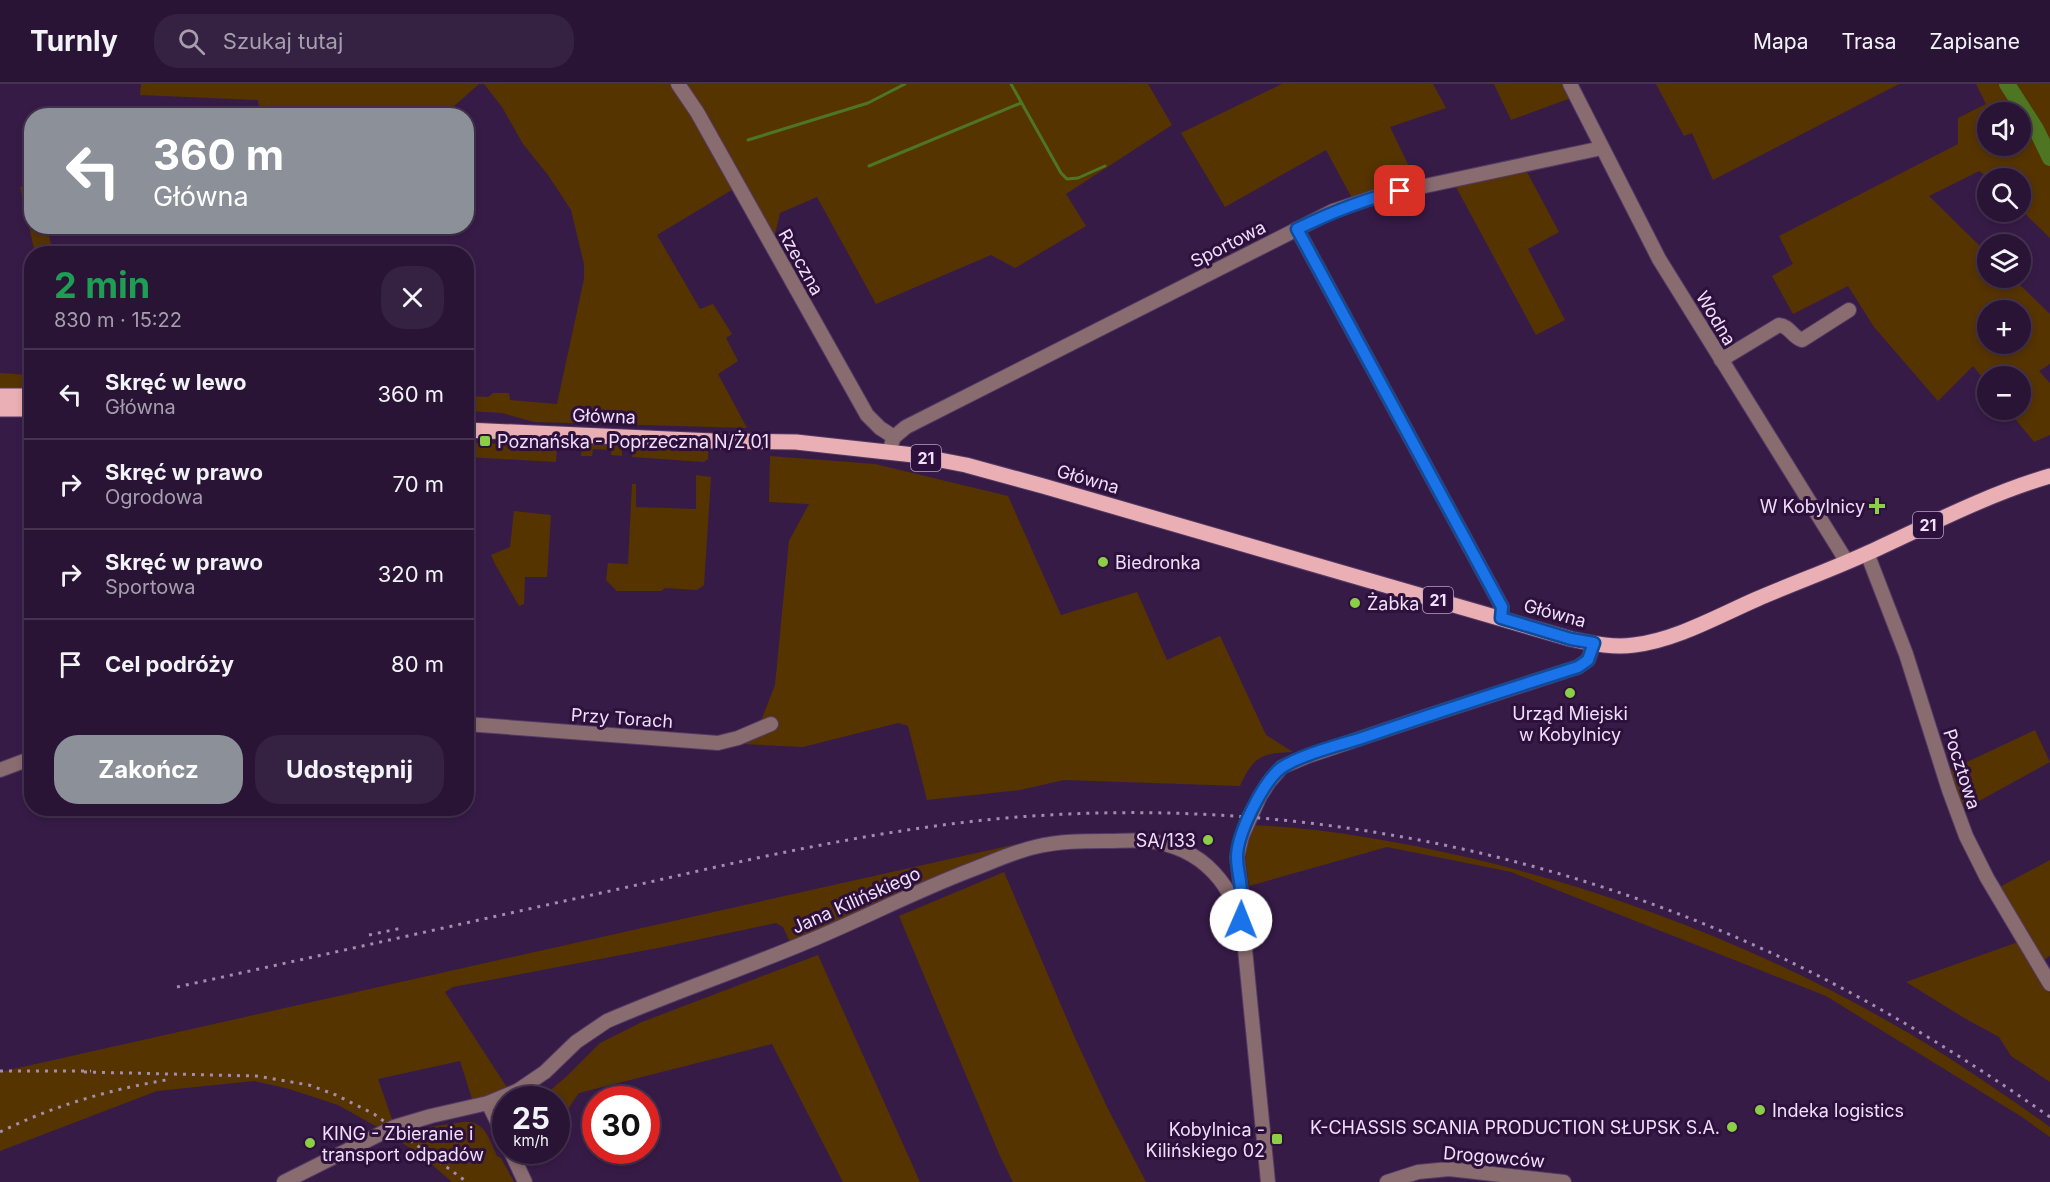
<!DOCTYPE html>
<html lang="pl">
<meta charset="utf-8">
<style>
body{margin:0;font-family:Inter,sans-serif;background:#352141;color:#f1f3f6;height:100vh;display:flex;flex-direction:column;font-size:22px;white-space:nowrap}
*{box-sizing:border-box;margin:0}
p{font-size:20px;color:#a59ead}
.icon{flex:none;width:33px;height:33px;fill:none;stroke:currentColor;stroke-width:2;stroke-linecap:round;stroke-linejoin:round}
.map{position:relative;flex:1;overflow:hidden}
.sheet{position:absolute;left:24px;top:162px;width:450px;height:570px;display:flex;flex-direction:column;background:#291435;border-radius:24px;box-shadow:0 3px 9px #0003,0 0 0 2px #453350}
.sheet>*{flex:none}
.banner{position:absolute;left:24px;top:24px;width:450px;height:126px;border-radius:24px;box-shadow:0 3px 9px #0003,0 0 0 2px #453350;background:#8c9099;color:#fff;overflow:hidden}
.fabs{position:absolute;left:1977px;top:18px;display:grid;gap:12px}
.fabs a{display:grid;place-items:center;width:54px;height:54px;border-radius:50%;background:#291435;box-shadow:0 3px 9px #0003,0 0 0 2px #453350;font-size:30px}
.speed{position:absolute;left:492px;top:1002px;display:flex;gap:12px;font-size:30px;font-weight:700;text-align:center}
.speed>*{display:grid;place-content:center;width:78px;height:78px;border-radius:50%;background:#291435;box-shadow:0 3px 9px #0003,0 0 0 2px #453350;line-height:1}
.speed small{font-size:15px;font-weight:400}
.speed .limit{border:9px solid #d22;background:#fff;color:#111}
.pin{position:absolute;display:grid;place-items:center;width:51px;height:51px;color:#fff;margin:-26px;border-radius:12px;box-shadow:0 3px 9px #0006}
.me{position:absolute;width:66px;margin:-33px;rotate:1deg;stroke-linejoin:round;filter:drop-shadow(0 0 4px #0008)}
.turn{display:flex;align-items:center;gap:21px;height:126px;padding:0 30px;font-size:27px}
.turn .icon{width:78px;height:78px;stroke-width:2.5}
.turn b{display:block;font-size:42px;line-height:51px}
.round{display:grid;place-items:center;flex:none;width:63px;height:63px;border-radius:24px;background:#352141}
.overview{display:flex;align-items:center;justify-content:space-between;height:102px;padding:0 30px}
h1{font-size:36px;font-weight:700;line-height:45px;color:#1e9e55}
.primary-button{display:flex;gap:12px;margin-top:auto;padding:12px 30px}
.primary-button a{flex:1;height:69px;border-radius:24px;background:#8c9099;color:#fff;font-size:24px;font-weight:700;line-height:69px;text-align:center}
.primary-button a+a{background:#352141;color:#f1f3f6}
ul{padding:0;list-style:none}
li{display:flex;align-items:center;gap:18px;height:90px;padding:0 30px;border-top:2px solid #453350}
li div{flex:1}
li b{display:block;font-size:22px}
li em{font-style:normal}
header{display:flex;align-items:center;gap:36px;box-sizing:border-box;height:84px;padding:0 30px;background:#291435;border-bottom:2px solid #453350}
header strong{font-size:28px}
nav{display:flex;gap:33px;margin-inline-start:auto;font-size:21px}
.search{width:420px;height:54px;background:#352141;display:flex;align-items:center;gap:15px;box-sizing:border-box;padding:0 21px;border-radius:24px;color:#a59ead;font-size:22px}
.map>svg:first-child{display:block}
.green{fill:#563400;fill-rule:evenodd}
.lines{fill:none;stroke-linecap:round;stroke-linejoin:round}
.stream{stroke:#4e7622;stroke-width:3}
.river{stroke:#4e7622;stroke-width:16}
.minor-casing{stroke:#543a64;stroke-width:16}
.major-casing{stroke:#543a64;stroke-width:17}
.minor{stroke:#896c6f;stroke-width:14}
.major{stroke:#eaafb5;stroke-width:15}
.rail{stroke:#a28caf;stroke-width:3;stroke-dasharray:3 6;stroke-linecap:butt}
.route-casing{stroke:#114b97;stroke-width:15}
.route{stroke:#1a73e8;stroke-width:10}
.poi-dot{fill:#8cce45;stroke:#2d113c;stroke-width:2}
.labels{text-anchor:middle;dominant-baseline:central;stroke-width:6;stroke-linejoin:round;paint-order:stroke}
.shield{fill:#2d113c;stroke:#b5a1c1;stroke-width:1.5}
.shield-label{font-size:16px;font-weight:bold;fill:#efdffa}
.street-label{font-size:18px;fill:#efdffa;stroke:#2d113c}
.poi-label{font-size:18px;fill:#efdffa;stroke:#2d113c;text-anchor:start}
</style>
<header>
<strong>Turnly</strong>
<div class="search"><svg class="icon" aria-label="search" viewBox="0 0 24 24"><circle cx="10" cy="10" r="6"/><path d="M15 15l6 6"/></svg>Szukaj tutaj</div>
<nav><a>Mapa</a><a>Trasa</a><a>Zapisane</a></nav>
</header>
<div class="map">
<svg width="2050" height="1098" viewBox="0 0 2050 1098">
<rect width="100%" height="100%" fill="#371b47"/>
<g class="green">
<polygon points="141,0 479,0 444,31 260,32 258,16 140,11"/>
<polygon points="484,0 671,0 735,104 657,151 700,225 713,220 732,250 726,254 738,277 718,290 747,344 534,338 502,329 467,327 467,312 488,313 493,309 509,309 510,316 557,320 584,195 584,180 571,126 548,91 523,60 502,23"/>
<polygon points="686,0 1148,0 1172,41 1066,110 1086,142 1015,184 991,171 876,220 817,113 780,129 774,154"/>
<polygon points="1282,0 1433,0 1446,24 1390,43 1416,97 1379,104 1352,114 1326,66 1225,123 1181,49"/>
<polygon points="1494,0 1564,0 1571,14 1511,36"/>
<polygon points="1656,0 1899,0 1713,96 1692,49 1684,52"/>
<path d="M 1976,0 L 2050,0 L 2050,154 L 2021,126 L 2020,94 L 1988,94 L 1979,87 L 1929,112 L 1987,169 L 1988,194 L 2013,194 L 2050,230 L 2050,280 L 2039,287 L 2050,299 L 2050,351 L 2034,358 L 2008,326 L 2020,326 L 2020,292 L 1988,292 L 1987,299 L 1973,282 L 1938,317 L 1874,243 L 1848,202 L 1793,230 L 1772,192 L 1793,180 L 1779,152 L 1958,60 L 1958,34 L 1986,20 ZM 1988,28 L 2020,28 L 2020,62 L 1988,62 ZM 1988,226 L 2020,226 L 2020,260 L 1988,260 Z"/>
<polygon points="1527,88 1559,148 1528,165 1565,236 1536,251 1455,101"/>
<polygon points="31,100 32,142 47,143 53,169 35,169 20,103"/>
<polygon points="0,289 31,291 31,306 0,305"/>
<polygon points="525,356 567,358 571,364 557,364 556,378 467,373 466,359 507,360"/>
<polygon points="583,359 619,360 622,362 622,372 611,371 611,366 593,365 592,372 581,372"/>
<polygon points="634,361 705,363 708,366 708,375 704,378 632,373"/>
<path d="M 770,372 L 875,380 L 1008,412 L 1061,531 L 1137,508 L 1167,576 L 1220,552 L 1266,651 L 1293,668 C 1261,669 1253,673 1240,702 L 1064,696 L 1020,706 L 927,716 L 908,642 L 898,639 L 803,663 L 744,660 L 761,637 L 775,601 L 789,457 L 809,420 L 769,418 Z"/>
<polygon points="696,391 711,393 704,501 697,506 665,504 661,507 617,507 606,496 608,479 628,480 632,400 636,400 636,423 696,425"/>
<polygon points="514,427 551,431 547,493 525,493 524,520 519,522 495,480 491,471 510,463"/>
<polygon points="2035,646 2050,678 1961,727 1948,687"/>
<path d="M 1251,741 C 1323,744 1396,757 1466,773 C 1615,808 1758,863 1891,939 C 1946,970 1998,1006 2050,1043 L 2050,1053 L 2022,1033 L 1826,912 L 1511,788 L 1387,763 L 1249,802 L 1245,770 Z"/>
<polygon points="1030,757 783,862 789,856 783,843 776,839 663,863 453,903 445,908 508,1005 473,1018 460,977 378,995 393,1038 381,1045 338,1021 289,1005 254,997 157,1007 0,1067 0,988"/>
<polygon points="2050,776 2050,872 2042,877 1998,804"/>
<polygon points="1004,788 1075,954 1107,1023 1146,1098 1013,1098 1000,1072 899,832"/>
<polygon points="2021,857 2050,909 2050,998 2011,972 1999,953 1966,935 1906,898"/>
<polygon points="818,871 920,1098 843,1098 772,960 579,1009 557,1041 556,1016 536,1015 547,1009 566,993 600,959 642,938"/>
<path d="M 463,1038 C 485,1036 489,1055 497,1072 L 501,1074 L 514,1098 L 452,1098 L 421,1071 L 396,1055 L 430,1043 Z"/>
</g>
<g class="lines">
<g class="stream">
<polyline points="1011,0 1061,89 1067,95 1078,94 1105,82"/>
<polyline points="748,56 868,19 905,0"/>
<polyline points="869,82 1021,19"/>
</g>
<polyline class="river" points="2007,0 2036,45 2050,74"/>
<g class="minor-casing">
<g id="minor">
<polyline points="678,0 697,28 867,331 880,344 894,353"/>
<polyline points="1570,0 1659,175 1847,478"/>
<polyline points="1297,145 1502,523 1501,534"/>
<path d="M 1721,276 L 1779,241 C 1790,242 1792,253 1802,256 L 1849,226"/>
<polyline points="889,367 894,353 906,343 1333,127 1378,112 1602,64"/>
<polyline points="1867,469 1906,570 1949,706 1966,752 1987,794 2050,900"/>
<polyline points="466,640 718,659 738,654 771,640"/>
<polyline points="0,686 32,674"/>
<polyline points="1240,827 1241,806 1237,773 1242,752 1260,712 1269,698 1282,683 1308,672 1424,633 1578,583 1588,576 1594,559"/>
<polyline points="488,1019 506,1056"/>
<polyline points="510,1066 525,1098"/>
<path d="M 284,1098 L 394,1043 L 431,1032 L 488,1019 L 517,1007 L 545,988 L 576,958 L 607,937 C 674,908 743,885 809,857 C 864,834 916,807 971,786 C 992,778 1013,768 1035,763 C 1059,757 1083,757 1107,757 C 1120,757 1134,756 1148,757 C 1203,763 1236,802 1244,855 L 1268,1098"/>
<polyline points="1387,1098 1418,1088 1449,1085 1564,1098"/>
</g>
</g>
<g class="major-casing">
<g id="major">
<polyline points="0,312 32,312"/>
<polyline points="0,325 32,325"/>
<path d="M 466,346 L 713,357 L 796,358 L 914,371 L 966,381 L 1043,402 L 1571,555 C 1591,559 1612,564 1634,561 C 1676,556 1718,532 1757,515 C 1794,499 1833,485 1870,468 C 1929,441 1988,410 2050,392"/>
</g>
</g>
<use href="#minor" class="minor"/>
<use href="#major" class="major"/>
<g class="rail">
<polyline points="369,851 402,844"/>
<path d="M 177,903 C 328,870 478,836 628,803 C 750,775 871,747 995,735 C 1262,710 1537,759 1780,873 C 1875,918 1964,973 2050,1033"/>
<polyline points="0,987 91,987"/>
<polyline points="84,988 256,992 309,1001 336,1011 374,1030 467,1098"/>
<path d="M 0,1048 C 53,1022 108,1006 166,996"/>
</g>
</g>
<g class="lines">
<g class="route-casing">
<path id="route" d="M 1241,836 C 1238,827 1242,818 1241,809 C 1241,797 1237,785 1237,773 C 1237,750 1263,698 1281,684 C 1300,671 1339,661 1362,654 C 1434,629 1506,606 1578,583 L 1588,576 L 1594,559 L 1571,555 L 1501,534 L 1502,523 L 1297,145 C 1330,129 1363,115 1400,107"/>
</g>
<use href="#route" class="route"/>
</g>
<g class="poi-dot">
<rect x="479" y="351" width="12" height="12" rx="3"/>
<path d="M1874 413h6v6h6v6h-6v6h-6v-6h-6v-6h6z"/>
<circle cx="1103" cy="478" r="6"/>
<circle cx="1355" cy="519" r="6"/>
<circle cx="1570" cy="609" r="6"/>
<circle cx="1208" cy="756" r="6"/>
<circle cx="1760" cy="1026" r="6"/>
<circle cx="1732" cy="1043" r="6"/>
<rect x="1271" y="1049" width="12" height="12" rx="3"/>
<circle cx="310" cy="1059" r="6"/>
</g>
<g class="labels">
<g class="shield">
<rect x="911" y="361" width="30" height="26" rx="4.5"/>
<rect x="1913" y="428" width="30" height="26" rx="4.5"/>
<rect x="1423" y="503" width="30" height="26" rx="4.5"/>
</g>
<g class="shield-label">
<text x="926" y="374">21</text>
<text x="1928" y="441">21</text>
<text x="1438" y="516">21</text>
</g>
<g class="street-label">
<text transform="translate(1228 160) rotate(-27)">Sportowa</text>
<text transform="translate(801 178) rotate(61)">Rzeczna</text>
<text transform="translate(1716 234) rotate(59)">Wodna</text>
<text transform="translate(604 332) rotate(2)">Główna</text>
<text transform="translate(1088 395) rotate(16)">Główna</text>
<text transform="translate(1555 529) rotate(15)">Główna</text>
<text transform="translate(622 634) rotate(4)">Przy Torach</text>
<text transform="translate(1962 685) rotate(72)">Pocztowa</text>
<text transform="translate(856 816) rotate(-24)">Jana Kilińskiego</text>
<text transform="translate(1494 1073) rotate(5)">Drogowców</text>
</g>
<g class="poi-label">
<text x="497" y="357">Poznańska - Poprzeczna N/Ż 01</text>
<text x="1865" y="422" text-anchor="end">W Kobylnicy</text>
<text x="1115" y="478">Biedronka</text>
<text x="1367" y="519">Żabka</text>
<text x="1570" y="629" text-anchor="middle">Urząd Miejski<tspan x="1570" dy="21">w Kobylnicy</tspan></text>
<text x="1196" y="756" text-anchor="end">SA/133</text>
<text x="1772" y="1026">Indeka logistics</text>
<text x="1720" y="1043" text-anchor="end">K-CHASSIS SCANIA PRODUCTION SŁUPSK S.A.</text>
<text x="1265" y="1045" text-anchor="end">Kobylnica -<tspan x="1265" dy="21">Kilińskiego 02</tspan></text>
<text x="322" y="1049">KING - Zbieranie i<tspan x="322" dy="21">transport odpadów</tspan></text>
</g>
</g>
</svg>
<div class="fabs">
<a><svg class="icon" aria-label="sound" viewBox="0 0 24 24"><path d="M4 9h4l5-4v14l-5-4H4zM17 9q2 3 0 6"/></svg></a>
<a><svg class="icon" aria-label="search" viewBox="0 0 24 24"><circle cx="10" cy="10" r="6"/><path d="M15 15l6 6"/></svg></a>
<a><svg class="icon" aria-label="layers" viewBox="0 0 24 24"><path d="M12 4l9 5-9 5-9-5zM3 14l9 5 9-5"/></svg></a>
<a>+</a>
<a>−</a>
</div>
<div class="speed"><div>25<small>km/h</small></div><div class="limit">30</div></div>
<div class="pin" style="left:1400px;top:107px;background:#d93025"><svg class="icon" aria-label="arrive" viewBox="0 0 24 24"><path d="M6 21V4h12l-3 4 3 4H6"/></svg></div>
<svg class="me" style="left:1241px;top:836px" viewBox="-20 -20 40 40"><circle r="19" fill="#fff"/><path d="M0-13L10 11 0 6-10 11z" fill="#1a73e8"/></svg>
<div class="banner">
<div class="turn"><svg class="icon" aria-label="left" viewBox="0 0 24 24"><path d="M17 20v-9H6M10 6l-5 5 5 5"/></svg><div><b>360 m</b>Główna</div></div>
</div>
<section class="sheet">
<div class="overview"><div><h1>2 min</h1><p>830 m · 15:22</p></div><a class="round"><svg class="icon" aria-label="close" viewBox="0 0 24 24"><path d="M6 6l12 12M18 6L6 18"/></svg></a></div>
<ul>
<li><svg class="icon" aria-label="left" viewBox="0 0 24 24"><path d="M17 20v-9H6M10 6l-5 5 5 5"/></svg><div><b>Skręć w lewo</b><p>Główna</p></div><em>360 m</em></li>
<li><svg class="icon" aria-label="right" viewBox="0 0 24 24"><path d="M7 20v-9h11M14 6l5 5-5 5"/></svg><div><b>Skręć w prawo</b><p>Ogrodowa</p></div><em>70 m</em></li>
<li><svg class="icon" aria-label="right" viewBox="0 0 24 24"><path d="M7 20v-9h11M14 6l5 5-5 5"/></svg><div><b>Skręć w prawo</b><p>Sportowa</p></div><em>320 m</em></li>
<li><svg class="icon" aria-label="arrive" viewBox="0 0 24 24"><path d="M6 21V4h12l-3 4 3 4H6"/></svg><div><b>Cel podróży</b></div><em>80 m</em></li>
</ul>
<div class="primary-button"><a>Zakończ</a><a>Udostępnij</a></div>
</section>
</div>
